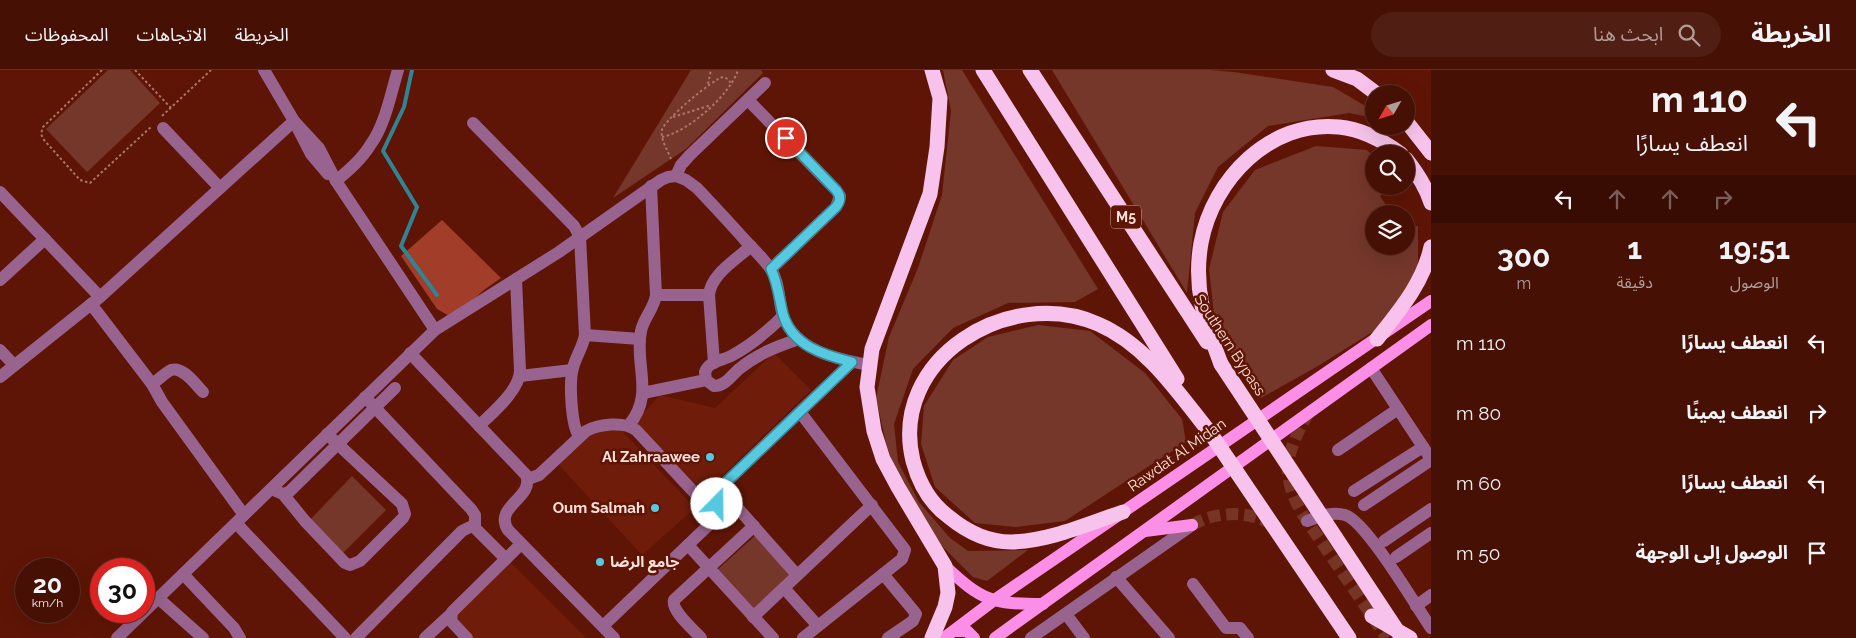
<!DOCTYPE html>
<html lang="ar">
<meta charset="utf-8">
<style>
body{margin:0;font-family:Raleway,"Noto Sans Arabic",sans-serif;background:#511e13;color:#f1f3f6;direction:rtl;height:100vh;display:flex;flex-direction:column;font-size:19px;white-space:nowrap}
*{box-sizing:border-box;margin:0}
p{font-size:16px;color:#b09d9a}
.icon{flex:none;width:28px;height:28px;fill:none;stroke:currentColor;stroke-width:2;stroke-linecap:round;stroke-linejoin:round}
.map{position:relative;flex:1;overflow:hidden;direction:ltr}
.details{display:flex;flex-direction:column;background:#471004;width:425px}
.details>*{flex:none}
.banner{background:#471004;color:#f1f3f6;overflow:hidden}
.needle{width:32px;rotate:231deg}
.fabs{position:absolute;left:1365px;top:15px;display:grid;gap:10px}
.fabs a{display:grid;place-items:center;width:50px;height:50px;border-radius:50%;background:#471004;box-shadow:0 5px 20px #0002,0 0 0 1px #5f3026;font-size:25px}
.speed{position:absolute;left:15px;top:488px;display:flex;gap:10px;font-size:25px;font-weight:700;text-align:center}
.speed>*{display:grid;place-content:center;width:65px;height:65px;border-radius:50%;background:#471004;box-shadow:0 5px 20px #0002,0 0 0 1px #5f3026;line-height:1}
.speed small{font-size:12px;font-weight:400}
.speed .limit{border:8px solid #d22;background:#fff;color:#111}
.pin{position:absolute;display:grid;place-items:center;width:42px;height:42px;color:#fff;margin:-21px;border:2px solid #fff;border-radius:50%;box-shadow:0 1px 5px #0007}
.me{position:absolute;width:55px;margin:-28px;rotate:22deg;stroke-linejoin:round;filter:drop-shadow(0 0 4px #0008)}
.turn{display:flex;align-items:center;gap:18px;height:105px;padding:0 25px;font-size:22px}
.turn .icon{width:65px;height:65px;stroke-width:2.5}
.turn b{display:block;font-size:35px;line-height:42px}
.lanes{display:flex;align-items:center;height:48px;padding:0 25px;background:#0003;justify-content:center;gap:25px;direction:ltr}
.lanes .off{opacity:.35}
.eta{display:flex;justify-content:space-evenly;align-items:center;height:85px;text-align:center}
.eta b{font-size:30px;font-weight:700;line-height:35px}
ul{padding:0;list-style:none}
li{display:flex;align-items:center;gap:15px;height:70px;padding:0 25px}
li div{flex:1}
li b{display:block;font-size:19px}
li em{font-style:normal}
header{display:flex;align-items:center;gap:30px;box-sizing:border-box;height:70px;padding:0 25px;background:#471004;border-bottom:1px solid #5f3026}
header strong{font-size:24px}
nav{display:flex;gap:28px;margin-inline-start:auto;font-size:18px}
.search{width:350px;height:45px;background:#511e13;display:flex;align-items:center;gap:12px;box-sizing:border-box;padding:0 18px;border-radius:28px;color:#b09d9a;font-size:19px}
main{display:flex;flex:1;min-height:0}
.map>svg:first-child{display:block}
.built{fill:#6f1c0a}
.green{fill:#75372a}
.forest{fill:#a13d28}
.lines{fill:none;stroke-linecap:round;stroke-linejoin:round}
.stream{stroke:#308495;stroke-width:4}
.major-tunnel{stroke:#773425;stroke-width:12;stroke-dasharray:12 6;stroke-linecap:butt}
.path{stroke:#aa766a;stroke-width:2;stroke-dasharray:2.5 2.5;stroke-linecap:butt}
.minor{stroke:#98638e;stroke-width:12}
.major{stroke:#fb8fe8;stroke-width:12}
.highway{stroke:#f7c3ec;stroke-width:15}
.highway-bridge{stroke:#f7c3ec;stroke-width:15}
.route-casing{stroke:#388392;stroke-width:12}
.route{stroke:#56c9e1;stroke-width:9}
.poi-dot{fill:#56c9e1;stroke:#5f1505;stroke-width:2}
.labels{text-anchor:middle;dominant-baseline:central;stroke-width:5;stroke-linejoin:round;paint-order:stroke}
.shield{fill:#5f1505;stroke:#cea49b;stroke-width:1}
.shield-label{font-size:14px;font-weight:bold;fill:#fee2db}
.street-label{font-size:15px;fill:#fee2db;stroke:#5f1505}
.poi-label{font-size:15px;font-weight:bold;fill:#fee2db;stroke:#5f1505;text-anchor:end}
</style>
<header>
<strong>الخريطة</strong>
<div class="search"><svg class="icon" aria-label="search" viewBox="0 0 24 24"><circle cx="10" cy="10" r="6"/><path d="M15 15l6 6"/></svg>ابحث هنا</div>
<nav><a>الخريطة</a><a>الاتجاهات</a><a>المحفوظات</a></nav>
</header>
<main>
<section class="details">
<div class="banner">
<div class="turn"><svg class="icon" aria-label="left" viewBox="0 0 24 24"><path d="M17 20v-9H6M10 6l-5 5 5 5"/></svg><div><b>110 m</b>انعطف يسارًا</div></div>
<div class="lanes"><svg class="icon" aria-label="left" viewBox="0 0 24 24"><path d="M17 20v-9H6M10 6l-5 5 5 5"/></svg><svg class="icon off" aria-label="ahead" viewBox="0 0 24 24"><path d="M12 20V5M6 11l6-6 6 6"/></svg><svg class="icon off" aria-label="ahead" viewBox="0 0 24 24"><path d="M12 20V5M6 11l6-6 6 6"/></svg><svg class="icon off" aria-label="right" viewBox="0 0 24 24"><path d="M7 20v-9h11M14 6l5 5-5 5"/></svg></div>
</div>
<div class="eta">
<div><b>19:51</b><p>الوصول</p></div>
<div><b>1</b><p>دقيقة</p></div>
<div><b>300</b><p>m</p></div>
</div>
<ul>
<li><svg class="icon" aria-label="left" viewBox="0 0 24 24"><path d="M17 20v-9H6M10 6l-5 5 5 5"/></svg><div><b>انعطف يسارًا</b></div><em>110 m</em></li>
<li><svg class="icon" aria-label="right" viewBox="0 0 24 24"><path d="M7 20v-9h11M14 6l5 5-5 5"/></svg><div><b>انعطف يمينًا</b></div><em>80 m</em></li>
<li><svg class="icon" aria-label="left" viewBox="0 0 24 24"><path d="M17 20v-9H6M10 6l-5 5 5 5"/></svg><div><b>انعطف يسارًا</b></div><em>60 m</em></li>
<li><svg class="icon" aria-label="arrive" viewBox="0 0 24 24"><path d="M6 21V4h12l-3 4 3 4H6"/></svg><div><b>الوصول إلى الوجهة</b></div><em>50 m</em></li>
</ul>
</section>
<div class="map">
<svg width="1431" height="568" viewBox="0 0 1431 568">
<rect width="100%" height="100%" fill="#5f1505"/>
<g class="built">
<polygon points="774,283 811,320 701,426 631,356 660,325 715,338"/>
<polygon points="592,360 622,361 695,438 642,485 558,394"/>
<polygon points="507,489 585,567 584,568 472,568 450,546"/>
</g>
<g class="green">
<polygon points="108,0 130,0 160,33 87,102 46,59"/>
<polygon points="691,0 761,0 763,3 686,79 613,128"/>
<polygon points="943,0 962,0 1098,219 1075,232 1008,233 953,258 913,299 894,354 898,392 919,432 950,468 968,481 1028,480 987,511 973,507 941,475 897,406 886,373 876,328 889,267 918,198 942,125 951,41"/>
<polygon points="1052,0 1209,0 1233,2 1333,17 1374,41 1374,48 1349,43 1268,56 1218,97 1195,143 1187,223"/>
<polygon points="1316,76 1367,80 1374,87 1374,116 1394,116 1380,126 1392,144 1374,144 1374,176 1406,176 1406,157 1418,156 1418,195 1401,233 1374,261 1318,296 1261,328 1252,321 1215,253 1209,199 1223,142 1255,100"/>
<polygon points="1038,255 1090,261 1145,303 1182,349 1186,372 1065,451 1015,457 975,453 935,417 921,374 924,336 953,290 988,267"/>
<polygon points="352,406 386,440 341,485 308,452"/>
<polygon points="757,464 793,504 751,542 715,502"/>
</g>
<polygon class="forest" points="442,150 501,208 484,220 453,248 437,239 401,186"/>
<g class="lines">
<polyline class="stream" points="412,0 404,37 383,81 417,137 401,176 437,225"/>
<g class="major-tunnel">
<path d="M 1309,342 C 1284,385 1279,408 1307,451 L 1387,568"/>
<path d="M 1192,455 C 1216,441 1250,440 1273,455"/>
</g>
<g class="path">
<polyline points="102,0 43,57 41,64 44,70 80,110 90,113 151,57"/>
<polyline points="135,0 171,38"/>
<polyline points="708,14 711,0"/>
<polyline points="162,46 211,0"/>
<polyline points="673,47 711,35"/>
<path d="M 662,67 C 688,62 730,25 738,0"/>
<path d="M 671,89 C 668,81 660,69 662,60 C 663,51 713,9 723,7 L 728,9 L 732,15"/>
</g>
<g class="minor">
<polyline points="264,0 294,51 311,84 328,104"/>
<polyline points="748,30 836,120 840,126 836,137 771,199"/>
<polyline points="294,51 319,78 336,111 435,260"/>
<path d="M 473,53 L 574,156 L 580,167 L 585,265 C 583,277 576,286 573,298 C 569,311 571,355 579,366"/>
<polyline points="163,58 220,118"/>
<polyline points="676,106 681,95 690,85 765,13"/>
<path d="M 336,111 C 349,100 362,89 371,74 C 385,55 391,23 398,0"/>
<polyline points="0,122 100,227"/>
<polyline points="0,210 45,169"/>
<polyline points="656,225 709,225"/>
<polyline points="91,234 152,314 162,332 244,445"/>
<path d="M 783,246 C 767,262 750,276 731,286 C 721,291 709,291 705,302 L 706,310 L 714,316 C 725,316 731,306 739,299 C 757,284 778,276 799,269"/>
<polyline points="585,265 640,269"/>
<polyline points="0,280 14,295"/>
<path d="M 410,283 L 526,405 C 535,428 493,436 508,460 L 614,568"/>
<path d="M 714,293 L 709,225 C 711,204 736,190 751,176"/>
<polyline points="1371,298 1431,389"/>
<polyline points="520,306 572,300"/>
<polyline points="0,307 100,227 294,51"/>
<path d="M 152,314 C 158,310 165,303 171,300 C 183,296 196,315 203,322"/>
<polyline points="643,323 706,310"/>
<polyline points="365,327 471,439 475,445 475,458 506,489"/>
<polyline points="800,342 905,480 902,489 803,568"/>
<path d="M 629,355 C 655,324 634,295 641,261 C 644,247 654,239 656,225 L 651,116"/>
<path d="M 479,356 C 493,342 519,321 520,301 L 516,209"/>
<polyline points="1338,380 1398,339"/>
<path d="M 528,409 L 539,405 L 586,361 C 599,354 624,351 636,360 L 717,447"/>
<polyline points="720,418 797,505"/>
<polyline points="276,421 283,424 289,422 395,318"/>
<polyline points="1354,421 1423,377"/>
<polyline points="283,424 305,451 345,493 350,495 360,491 403,448 405,444 402,434 327,364"/>
<polyline points="1364,435 1431,390"/>
<path d="M 1307,451 C 1319,447 1331,441 1345,445 C 1366,451 1416,536 1431,558"/>
<polyline points="236,453 345,568"/>
<polyline points="1384,471 1431,439"/>
<polyline points="688,475 773,568"/>
<polyline points="1396,487 1431,463"/>
<polyline points="183,504 234,558 240,568"/>
<polyline points="883,504 913,540 916,544 913,551 888,568"/>
<polyline points="1116,507 1169,568"/>
<polyline points="1193,514 1226,558 1240,558 1248,568"/>
<polyline points="784,518 818,556"/>
<polyline points="158,528 203,568"/>
<polyline points="1416,536 1431,525"/>
<polyline points="1066,544 1084,568"/>
<polyline points="753,547 872,435"/>
<path d="M 603,556 L 714,450 C 722,440 713,429 720,418 L 852,292"/>
<path d="M 117,568 L 435,260 L 559,182 L 661,110 L 668,107 L 676,106 L 686,110 L 697,118 C 713,135 729,152 744,169 C 753,179 762,187 770,198 C 780,212 778,229 783,246 C 796,281 836,289 869,295"/>
<polyline points="356,568 462,461 474,455"/>
<polyline points="425,568 450,545"/>
<polyline points="467,568 451,551 452,542 521,474"/>
<path d="M 701,568 C 693,559 671,541 674,530 L 754,456"/>
<polyline points="1031,568 1192,455"/>
</g>
<g class="major">
<polyline points="1145,461 1192,455"/>
<path d="M 945,496 C 982,531 992,534 1043,534"/>
<polyline points="954,561 967,561 974,568"/>
<polyline points="944,568 993,531 1431,231"/>
<polyline points="995,568 1431,255"/>
</g>
<g class="highway">
<polyline points="983,0 1177,309"/>
<polyline points="1030,0 1207,272"/>
<polyline points="1333,0 1357,9 1377,24"/>
<polyline points="1406,51 1431,83"/>
<path d="M 1406,89 C 1417,103 1426,116 1431,133"/>
<path d="M 1377,269 C 1400,240 1423,213 1431,177"/>
<path d="M 1221,294 C 1205,252 1193,219 1201,173 C 1213,109 1270,50 1339,57 C 1362,59 1382,70 1401,84"/>
<path d="M 1123,442 C 1087,454 1050,471 1011,472 C 988,472 966,461 949,447 C 931,434 919,413 913,391 C 888,289 1009,215 1098,254 C 1147,275 1179,324 1211,364"/>
<polyline points="1372,546 1410,568"/>
<polyline points="932,568 945,537 948,523 945,496 898,417 883,389 874,361 867,317 872,279 930,124 937,77 940,28 932,0"/>
</g>
<g class="highway-bridge">
<polyline points="1221,294 1402,568"/>
<polyline points="1211,364 1349,568"/>
</g>
</g>
<g class="lines">
<g class="route-casing">
<path id="route" d="M 717,434 L 717,425 L 720,418 L 852,292 C 824,285 792,276 783,244 C 779,228 778,214 771,199 L 836,137 C 841,130 841,126 836,120 L 786,68"/>
</g>
<use href="#route" class="route"/>
</g>
<g class="poi-dot">
<circle cx="710" cy="387" r="5"/>
<circle cx="655" cy="438" r="5"/>
<circle cx="600" cy="492" r="5"/>
</g>
<g class="labels">
<rect class="shield" x="1111" y="135.5" width="30" height="23" rx="4"/>
<g class="shield-label">
<text x="1126" y="147">M5</text>
</g>
<g class="street-label">
<text transform="translate(1230 275) rotate(57)">Southern Bypass</text>
<text transform="translate(1177 385) rotate(-35)">Rawdat Al Midan</text>
</g>
<g class="poi-label">
<text x="700" y="387">Al Zahraawee</text>
<text x="645" y="438">Oum Salmah</text>
<text x="610" y="492" text-anchor="start">جامع الرضا</text>
</g>
</g>
</svg>
<div class="fabs">
<a><svg class="needle" viewBox="-14 -14 28 28"><path d="M0-13l5 13h-10z" fill="#e53935"/><path d="M0 13l5-13h-10z" fill="#b09d9a"/></svg></a>
<a><svg class="icon" aria-label="search" viewBox="0 0 24 24"><circle cx="10" cy="10" r="6"/><path d="M15 15l6 6"/></svg></a>
<a><svg class="icon" aria-label="layers" viewBox="0 0 24 24"><path d="M12 4l9 5-9 5-9-5zM3 14l9 5 9-5"/></svg></a>
</div>
<div class="speed"><div>20<small>km/h</small></div><div class="limit">30</div></div>
<div class="pin" style="left:786px;top:68px;background:#d93025"><svg class="icon" aria-label="arrive" viewBox="0 0 24 24"><path d="M6 21V4h12l-3 4 3 4H6"/></svg></div>
<svg class="me" style="left:717px;top:434px" viewBox="-20 -20 40 40"><circle r="19" fill="#fff"/><path d="M0-13L10 11 0 6-10 11z" fill="#56c9e1"/></svg>
</div>
</main>
